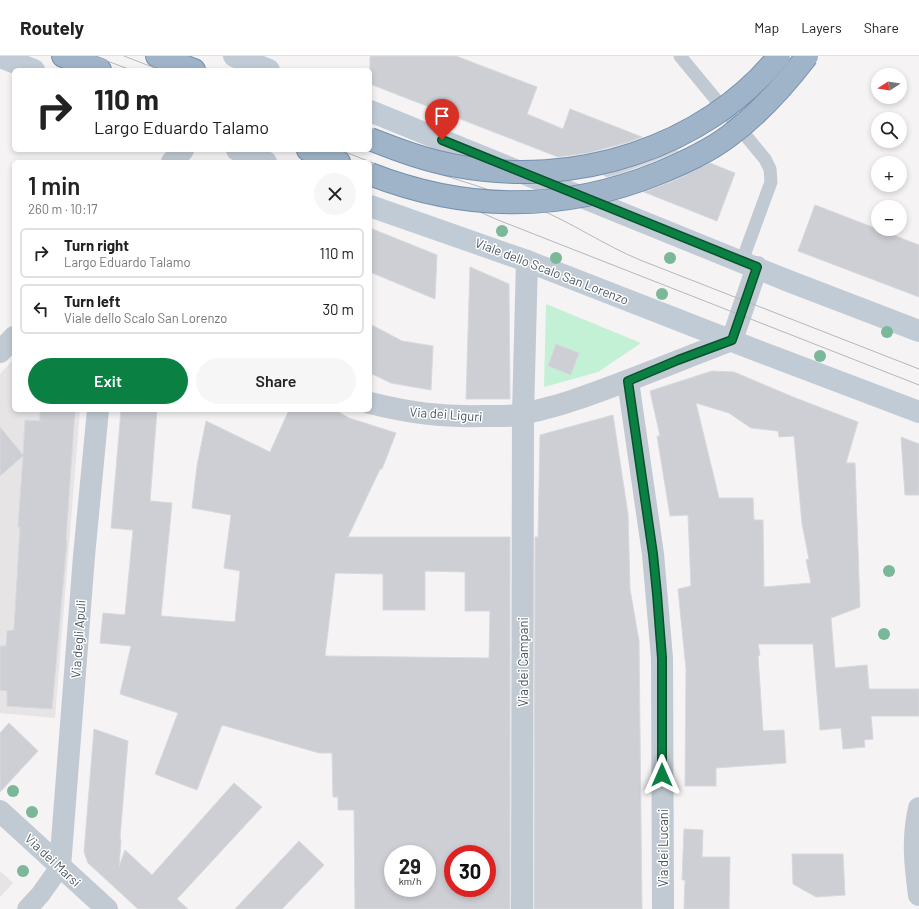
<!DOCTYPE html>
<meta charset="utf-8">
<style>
body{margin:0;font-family:Barlow,sans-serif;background:#f6f6f6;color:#222;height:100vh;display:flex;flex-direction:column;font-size:15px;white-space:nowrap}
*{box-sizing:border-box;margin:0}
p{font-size:13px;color:#767676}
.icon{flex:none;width:22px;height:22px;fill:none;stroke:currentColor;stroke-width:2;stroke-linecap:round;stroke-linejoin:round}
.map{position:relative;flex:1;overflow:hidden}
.sheet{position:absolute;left:12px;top:104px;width:360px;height:252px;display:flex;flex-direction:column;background:#fff;border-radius:6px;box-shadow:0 2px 6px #0003}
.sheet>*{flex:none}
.hud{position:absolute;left:12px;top:12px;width:360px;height:84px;border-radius:6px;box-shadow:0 2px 6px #0003;background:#fff;color:#222;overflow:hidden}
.needle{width:26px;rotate:258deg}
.fabs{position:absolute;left:871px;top:12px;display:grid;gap:8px}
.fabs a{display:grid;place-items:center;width:36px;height:36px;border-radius:50%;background:#fff;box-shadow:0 2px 6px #0003;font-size:20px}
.speed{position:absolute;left:384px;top:789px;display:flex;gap:8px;font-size:20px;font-weight:700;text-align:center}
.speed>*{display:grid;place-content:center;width:52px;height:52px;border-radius:50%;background:#fff;box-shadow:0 2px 6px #0003;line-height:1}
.speed small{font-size:10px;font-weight:400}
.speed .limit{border:6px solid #d22;background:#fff;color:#111}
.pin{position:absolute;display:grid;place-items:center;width:34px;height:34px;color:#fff;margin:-41px -17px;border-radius:50% 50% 50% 0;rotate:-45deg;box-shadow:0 0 4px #0007}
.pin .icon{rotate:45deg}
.me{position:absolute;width:44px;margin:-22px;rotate:0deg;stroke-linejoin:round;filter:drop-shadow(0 0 3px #0008)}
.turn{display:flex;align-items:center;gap:14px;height:84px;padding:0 16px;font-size:18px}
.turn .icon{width:52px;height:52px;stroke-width:2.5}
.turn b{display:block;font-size:28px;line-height:34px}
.round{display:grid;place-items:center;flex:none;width:42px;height:42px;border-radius:21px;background:#f6f6f6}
.headline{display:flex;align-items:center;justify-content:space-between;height:68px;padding:0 16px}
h1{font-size:24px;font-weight:600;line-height:30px}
.action{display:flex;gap:8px;margin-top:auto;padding:8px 16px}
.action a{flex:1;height:46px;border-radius:24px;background:#0b8043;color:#fff;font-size:16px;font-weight:600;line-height:46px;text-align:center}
.action a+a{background:#f6f6f6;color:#222}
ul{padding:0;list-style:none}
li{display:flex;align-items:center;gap:12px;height:50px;margin:0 8px 6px;padding:0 8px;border:2px solid #e0e0e0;border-radius:6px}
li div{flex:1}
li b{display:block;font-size:15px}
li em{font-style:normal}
header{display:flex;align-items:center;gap:24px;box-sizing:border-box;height:56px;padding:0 20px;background:#fff;border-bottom:1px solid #e0e0e0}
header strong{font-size:19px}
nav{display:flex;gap:22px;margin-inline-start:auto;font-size:14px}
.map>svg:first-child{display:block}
.education{fill:#e6e4e5}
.green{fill:#c3f1d5}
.building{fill:#cdcfd5;stroke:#d7d9de;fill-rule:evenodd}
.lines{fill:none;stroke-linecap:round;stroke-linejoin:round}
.trunk-casing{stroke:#7690ad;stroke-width:24}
.service{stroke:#c1cad2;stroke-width:13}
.pedestrian{stroke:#c1cad2;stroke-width:20}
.minor{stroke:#c1cad2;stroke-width:22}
.secondary{stroke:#c1cbd6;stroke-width:22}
.trunk{stroke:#9fb4c9;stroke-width:22}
.tram{stroke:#b5b8bd;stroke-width:1}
.trunk-bridge-casing{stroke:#7690ad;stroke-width:24;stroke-linecap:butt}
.trunk-bridge{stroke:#9fb4c9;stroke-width:22}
.tree{fill:#7bb799}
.route-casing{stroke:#07532c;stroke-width:10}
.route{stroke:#0b8043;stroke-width:7}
.labels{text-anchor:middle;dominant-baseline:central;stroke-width:3;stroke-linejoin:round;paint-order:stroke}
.street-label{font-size:13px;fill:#4a5661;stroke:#fff}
</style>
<header>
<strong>Routely</strong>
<nav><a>Map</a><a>Layers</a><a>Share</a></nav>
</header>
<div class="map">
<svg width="919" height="853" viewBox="0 0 919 853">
<rect width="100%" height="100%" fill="#f5f3f3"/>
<g class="education">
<polygon points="14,303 14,354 80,354 55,662 0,657 0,318"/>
<polygon points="0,815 13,827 0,841"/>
</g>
<polygon class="green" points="546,248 641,287 598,316 544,331"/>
<g class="building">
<polygon points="370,0 456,0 537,31 527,58 563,73 570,53 642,81 629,86 588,97 558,101 370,28"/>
<polygon points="676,94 678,95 654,105 619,118 607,121 603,119 638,110"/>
<polygon points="710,107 735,117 717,165 644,136 673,125"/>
<polygon points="815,149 919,189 919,241 798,195"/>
<polygon points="370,172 437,199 435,243 370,216"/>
<polygon points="470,211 509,228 510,343 466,343"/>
<polygon points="370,268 402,285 433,290 431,334 391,327 370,317"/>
<polygon points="556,288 579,297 571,319 548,310"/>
<path d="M 712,315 L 734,316 L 793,341 L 858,366 L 846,407 L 855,407 L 860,551 L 831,562 L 835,612 L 867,609 L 869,633 L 919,633 L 919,660 L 871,660 L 873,683 L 864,684 L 865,691 L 843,693 L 841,672 L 820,674 L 813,588 L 758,588 L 760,599 L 758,600 L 763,675 L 784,674 L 786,707 L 716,712 L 716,730 L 685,730 L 686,613 L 678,533 L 691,530 L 688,459 L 670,460 L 657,380 L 660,380 L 650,335 ZM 696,347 L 729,357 L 751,372 L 778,375 L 779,381 L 794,380 L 802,468 L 809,503 L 806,504 L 811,527 L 764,531 L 763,464 L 754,464 L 753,442 L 719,442 Z"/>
<polygon points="40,354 75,354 66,484 67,484 52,653 7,650 7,635 0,634 0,590 6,590 7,575 14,574 20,471 18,471 23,400 0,420 0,371 23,399 25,364 40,365"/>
<path d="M 121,354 L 157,354 L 150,445 L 172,447 L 161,560 L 235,566 L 240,515 L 224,512 L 231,459 L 192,452 L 197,410 L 206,365 L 270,396 L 289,354 L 335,354 L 349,362 L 396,377 L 382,413 L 380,413 L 348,481 L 510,481 L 510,853 L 355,853 L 354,754 L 338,754 L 338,741 L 333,741 L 332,697 L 319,697 L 222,669 L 197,734 L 155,718 L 178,657 L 120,638 L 131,590 L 100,587 L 103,557 L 125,559 L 133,474 L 111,472 ZM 425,515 L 465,516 L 465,555 L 490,555 L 489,602 L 325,600 L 335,517 L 383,518 L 383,554 L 425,554 ZM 393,798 L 427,798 L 427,832 L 393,832 ZM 453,798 L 487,798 L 487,832 L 453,832 Z"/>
<polygon points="613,359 628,458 630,533 639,585 642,853 534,853 535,481 538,481 540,379"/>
<polygon points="901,381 919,388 919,439 905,439"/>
<polygon points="9,667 38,695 0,736 0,677"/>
<polygon points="94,673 128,685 120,782 121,785 119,811 125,794 152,819 234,727 262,751 177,843 188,853 138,853 88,807 84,796"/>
<polygon points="684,773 703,774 702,801 730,801 729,853 684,853 685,824 682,824"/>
<polygon points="299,785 324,809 282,853 235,853"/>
<polygon points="792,798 843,798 845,839 816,841 793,828"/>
</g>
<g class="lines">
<g class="trunk-casing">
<g id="trunk">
<polyline points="63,0 100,14"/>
<polyline points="157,0 194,14"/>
<polyline points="308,94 339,106"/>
</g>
</g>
<polyline class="service" points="680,0 765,103 770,113 771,126 742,205"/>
<polyline class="pedestrian" points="27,853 40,839 60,811"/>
<g class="minor">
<polyline points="172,106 183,94"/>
<path d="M 527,205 L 523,358 C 540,354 557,350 574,344 C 627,326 679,304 732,284 L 757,211"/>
<polyline points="0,296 14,281"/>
<polyline points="628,325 653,498 662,602 663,853"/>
<path d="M 370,347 C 410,357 442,361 483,360 C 496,360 510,361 523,358 L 522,853"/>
<path d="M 919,752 C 912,783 915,809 919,839"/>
<polyline points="0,755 107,853"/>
<polyline points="60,811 84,500 98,354"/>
</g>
<g class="secondary">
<polyline points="234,0 269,14"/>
<polyline points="0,1 34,14"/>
<polyline points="370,55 786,224 919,275"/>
<polyline points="237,94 266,106"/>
<polyline points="370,150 527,205 758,295 919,356"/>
</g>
<use href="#trunk" class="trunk"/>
<g class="tram">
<polyline points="94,0 131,14"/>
<polyline points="124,0 160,14"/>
<polyline points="340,94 409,121 455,145 498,164 919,329"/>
<path d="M 369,94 C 423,115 480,128 534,151 C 571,166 604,189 640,204 L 919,313"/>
</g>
<g class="trunk-bridge-casing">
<g id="trunk-bridge">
<path d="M 370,83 C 398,94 427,105 457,110 C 573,132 704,93 779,0"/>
<path d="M 370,118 C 467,156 563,156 659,117 C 683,107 708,96 729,80 C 759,58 784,30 807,0"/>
</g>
</g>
<use href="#trunk-bridge" class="trunk-bridge"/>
</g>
<g class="tree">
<circle cx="502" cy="175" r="6"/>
<circle cx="556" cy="202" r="6"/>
<circle cx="670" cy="202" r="6"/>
<circle cx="662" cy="238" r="6"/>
<circle cx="887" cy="276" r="6"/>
<circle cx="820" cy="300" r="6"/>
<circle cx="889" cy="515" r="6"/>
<circle cx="884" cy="578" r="6"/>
<circle cx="13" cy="735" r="6"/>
<circle cx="32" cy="756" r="6"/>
<circle cx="23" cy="815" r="6"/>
</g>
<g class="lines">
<g class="route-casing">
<polyline id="route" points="442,84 757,211 732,284 678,304 628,325 653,498 657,538 662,602 662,719"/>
</g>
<use href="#route" class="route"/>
</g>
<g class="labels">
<g class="street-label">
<text transform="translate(552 215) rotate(21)">Viale dello Scalo San Lorenzo</text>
<text transform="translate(446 358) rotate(4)">Via dei Liguri</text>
<text transform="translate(78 583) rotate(-86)">Via degli Apuli</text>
<text transform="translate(523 606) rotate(-90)">Via dei Campani</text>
<text transform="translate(663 792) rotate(-90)">Via dei Lucani</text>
<text transform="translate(53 804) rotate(43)">Via dei Marsi</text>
</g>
</g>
</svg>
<div class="fabs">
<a><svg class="needle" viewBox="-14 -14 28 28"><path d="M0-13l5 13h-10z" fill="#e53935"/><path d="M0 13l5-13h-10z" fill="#767676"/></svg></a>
<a><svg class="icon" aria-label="search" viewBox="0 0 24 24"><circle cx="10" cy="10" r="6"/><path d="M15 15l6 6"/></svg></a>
<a>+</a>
<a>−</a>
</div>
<div class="speed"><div>29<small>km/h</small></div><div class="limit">30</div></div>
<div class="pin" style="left:442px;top:84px;background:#d93025"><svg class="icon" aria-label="arrive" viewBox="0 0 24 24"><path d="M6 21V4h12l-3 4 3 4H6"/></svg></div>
<svg class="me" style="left:662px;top:719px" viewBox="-20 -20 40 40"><path d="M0-17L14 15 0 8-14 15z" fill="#0b8043" stroke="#fff" stroke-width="4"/></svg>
<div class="hud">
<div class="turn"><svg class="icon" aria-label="right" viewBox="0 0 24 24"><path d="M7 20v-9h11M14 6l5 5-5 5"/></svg><div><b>110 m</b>Largo Eduardo Talamo</div></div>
</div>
<section class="sheet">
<div class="headline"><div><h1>1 min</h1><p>260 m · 10:17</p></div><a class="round"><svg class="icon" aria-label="close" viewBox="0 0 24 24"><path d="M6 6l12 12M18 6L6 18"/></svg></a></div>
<ul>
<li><svg class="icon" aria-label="right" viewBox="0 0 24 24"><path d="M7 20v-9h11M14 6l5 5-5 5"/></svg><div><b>Turn right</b><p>Largo Eduardo Talamo</p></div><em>110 m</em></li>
<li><svg class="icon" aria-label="left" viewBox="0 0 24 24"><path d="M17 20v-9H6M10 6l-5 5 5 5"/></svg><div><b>Turn left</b><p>Viale dello Scalo San Lorenzo</p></div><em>30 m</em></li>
</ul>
<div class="action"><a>Exit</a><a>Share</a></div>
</section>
</div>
